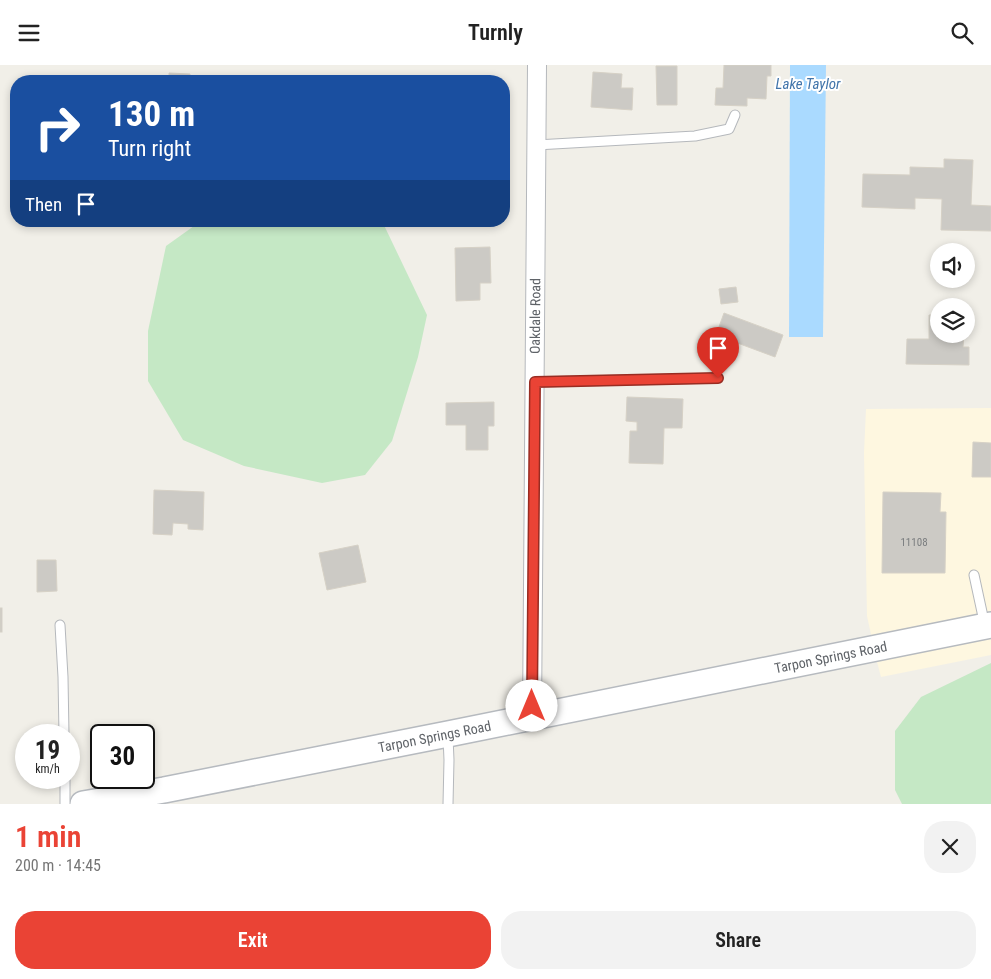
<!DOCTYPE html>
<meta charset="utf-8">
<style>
body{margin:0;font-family:"Roboto Condensed",sans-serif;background:#f2f2f2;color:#222;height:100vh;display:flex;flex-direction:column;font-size:19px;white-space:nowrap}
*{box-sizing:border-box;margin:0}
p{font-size:16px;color:#767676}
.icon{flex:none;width:28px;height:28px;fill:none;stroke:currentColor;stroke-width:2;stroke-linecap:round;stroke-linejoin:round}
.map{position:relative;height:739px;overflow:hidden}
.sheet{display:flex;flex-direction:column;background:#fff;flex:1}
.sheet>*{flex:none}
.hud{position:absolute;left:10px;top:10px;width:500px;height:152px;border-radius:20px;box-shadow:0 2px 8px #0003;background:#1a4fa0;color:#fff;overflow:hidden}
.buttons{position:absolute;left:930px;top:178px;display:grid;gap:10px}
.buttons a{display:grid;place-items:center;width:45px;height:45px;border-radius:50%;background:#fff;box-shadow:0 2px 8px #0003;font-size:25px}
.speed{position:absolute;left:15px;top:659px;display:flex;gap:10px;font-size:25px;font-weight:700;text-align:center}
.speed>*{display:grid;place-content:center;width:65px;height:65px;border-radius:50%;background:#fff;box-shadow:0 2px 8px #0003;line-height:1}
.speed small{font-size:12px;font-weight:400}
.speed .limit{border:2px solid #111;border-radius:8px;background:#fff;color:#111}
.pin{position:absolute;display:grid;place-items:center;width:42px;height:42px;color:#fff;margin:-51px -21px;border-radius:50% 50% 50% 0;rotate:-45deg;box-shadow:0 0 5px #0007}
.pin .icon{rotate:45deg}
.me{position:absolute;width:55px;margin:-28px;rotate:0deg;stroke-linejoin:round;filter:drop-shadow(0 0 4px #0008)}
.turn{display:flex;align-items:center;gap:18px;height:105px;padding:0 15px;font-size:22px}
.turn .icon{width:65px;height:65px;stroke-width:2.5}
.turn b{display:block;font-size:35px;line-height:42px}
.then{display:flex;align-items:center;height:48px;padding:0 15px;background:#0003;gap:10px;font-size:19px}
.round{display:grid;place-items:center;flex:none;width:52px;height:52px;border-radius:20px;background:#f2f2f2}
.headline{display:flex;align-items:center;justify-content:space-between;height:85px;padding:0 15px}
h1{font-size:30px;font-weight:600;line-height:38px;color:#ea4335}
.cta{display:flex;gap:10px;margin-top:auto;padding:10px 15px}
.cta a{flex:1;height:58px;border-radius:20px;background:#ea4335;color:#fff;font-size:20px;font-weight:600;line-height:58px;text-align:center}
.cta a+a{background:#f2f2f2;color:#222}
header{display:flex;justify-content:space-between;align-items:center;height:65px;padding:0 15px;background:#fff;font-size:22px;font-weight:600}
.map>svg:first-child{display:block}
.commercial{fill:#fef7e0}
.green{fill:#c5e8c5}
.water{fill:#aadaff}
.building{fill:#cccac5;stroke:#d6d1c6}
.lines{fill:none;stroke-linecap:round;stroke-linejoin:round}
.lane-casing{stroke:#b5b8bc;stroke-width:11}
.street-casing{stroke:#b5b8bc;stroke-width:20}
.secondary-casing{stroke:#b6babf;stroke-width:28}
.lane{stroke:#fff;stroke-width:9}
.street{stroke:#fff;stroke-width:18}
.secondary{stroke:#fff;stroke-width:25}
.route-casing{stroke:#982c22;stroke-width:12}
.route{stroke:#ea4335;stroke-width:9}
.labels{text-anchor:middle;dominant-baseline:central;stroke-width:4;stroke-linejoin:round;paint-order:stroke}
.number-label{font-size:11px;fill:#7a7d7f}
.street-label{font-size:14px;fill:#5f6368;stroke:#fff}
.water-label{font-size:15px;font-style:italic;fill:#4174aa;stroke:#fff}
</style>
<header><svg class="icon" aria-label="menu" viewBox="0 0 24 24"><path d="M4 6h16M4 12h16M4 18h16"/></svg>Turnly<svg class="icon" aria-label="search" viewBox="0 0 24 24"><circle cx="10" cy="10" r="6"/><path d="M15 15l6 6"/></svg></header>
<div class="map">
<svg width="991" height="739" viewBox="0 0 991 739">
<rect width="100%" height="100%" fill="#f1efe8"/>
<g class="commercial">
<polygon points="991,343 991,550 872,574 867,551 864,388 866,344"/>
<polygon points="991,570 991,590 881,612 876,593"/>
</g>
<g class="green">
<polygon points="201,156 382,156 427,250 418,292 392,376 365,410 322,418 244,401 183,375 148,316 148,266 166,181"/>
<polygon points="991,598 991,739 902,739 895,725 895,666 921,632"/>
</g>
<polygon class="water" points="790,0 826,0 823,272 789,272"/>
<g class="building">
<polygon points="724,0 771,0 771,11 767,11 766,34 747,33 747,41 715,40 716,23 723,23"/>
<polygon points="656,1 677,1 677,40 657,40"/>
<polygon points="593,7 622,9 621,23 633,23 632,45 591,42"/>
<polygon points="169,8 190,9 190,15 209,16 169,16"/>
<polygon points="944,94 973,95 971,140 991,141 991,166 941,165 942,134 915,133 915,144 862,142 863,109 910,110 910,102 944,103"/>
<polygon points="490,182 491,218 480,218 480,235 456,236 455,183"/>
<polygon points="736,222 738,237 721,239 719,224"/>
<polygon points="724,248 783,270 775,292 716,270"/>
<polygon points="929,250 939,250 939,269 964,269 963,282 969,282 969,300 906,299 907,274 929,274"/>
<polygon points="627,332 683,334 682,363 664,363 663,399 629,398 630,366 637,366 637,357 626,356"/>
<polygon points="494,337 494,361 488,361 488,385 466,385 466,360 446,360 446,338"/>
<polygon points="973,377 991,378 991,412 972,412"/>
<polygon points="154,425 204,427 203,465 188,464 188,459 173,458 172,470 153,469"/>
<polygon points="883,427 941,428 940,447 946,447 945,508 882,508"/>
<polygon points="358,480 366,517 327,525 319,488"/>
<polygon points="37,495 56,495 57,526 37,527"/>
<rect x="0" y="543" width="2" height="24"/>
</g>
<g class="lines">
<g class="lane-casing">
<g id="lane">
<polyline points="536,80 695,71 729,64 735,50"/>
<polyline points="535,317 718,313"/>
<polyline points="974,510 985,561"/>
<polyline points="60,560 63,612 64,670"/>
<polyline points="448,672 449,695 448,739"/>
<polyline points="65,712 65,739"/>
</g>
</g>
<g class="street-casing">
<g id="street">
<path id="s1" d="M 532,652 L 537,0"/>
</g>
</g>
<g class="secondary-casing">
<g id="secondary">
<path id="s2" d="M 83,739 L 164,725 L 448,669 L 991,560"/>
</g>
</g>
<use href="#lane" class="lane"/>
<use href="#street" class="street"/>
<use href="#secondary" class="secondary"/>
</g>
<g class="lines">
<g class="route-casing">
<polyline id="route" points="532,641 535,317 718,313"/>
</g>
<use href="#route" class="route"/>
</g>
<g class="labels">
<g class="number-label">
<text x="914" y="477">11108</text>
</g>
<g class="street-label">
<text stroke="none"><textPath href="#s1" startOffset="401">Oakdale Road</textPath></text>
<text stroke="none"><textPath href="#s2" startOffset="762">Tarpon Springs Road</textPath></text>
<text stroke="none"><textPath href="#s2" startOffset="358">Tarpon Springs Road</textPath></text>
</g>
<g class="water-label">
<text x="808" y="19">Lake Taylor</text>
</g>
</g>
</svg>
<div class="buttons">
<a><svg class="icon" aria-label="sound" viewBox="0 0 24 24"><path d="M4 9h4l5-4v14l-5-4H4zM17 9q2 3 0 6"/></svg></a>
<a><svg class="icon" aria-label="layers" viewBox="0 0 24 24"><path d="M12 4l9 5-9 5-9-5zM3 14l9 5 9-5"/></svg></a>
</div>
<div class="speed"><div>19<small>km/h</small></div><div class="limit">30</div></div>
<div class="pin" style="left:718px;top:313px;background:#d93025"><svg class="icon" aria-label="arrive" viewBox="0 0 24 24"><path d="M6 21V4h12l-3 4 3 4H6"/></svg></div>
<svg class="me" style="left:532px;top:641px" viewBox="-20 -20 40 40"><circle r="19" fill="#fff"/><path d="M0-13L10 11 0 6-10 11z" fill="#ea4335"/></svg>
<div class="hud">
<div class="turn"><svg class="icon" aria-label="right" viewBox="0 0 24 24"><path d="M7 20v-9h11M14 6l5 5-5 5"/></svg><div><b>130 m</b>Turn right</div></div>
<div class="then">Then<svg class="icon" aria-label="arrive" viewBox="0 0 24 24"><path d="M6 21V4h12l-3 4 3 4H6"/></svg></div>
</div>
</div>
<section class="sheet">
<div class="headline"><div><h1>1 min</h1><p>200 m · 14:45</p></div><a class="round"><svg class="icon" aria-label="close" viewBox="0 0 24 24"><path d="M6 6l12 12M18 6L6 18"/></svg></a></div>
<div class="cta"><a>Exit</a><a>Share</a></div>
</section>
